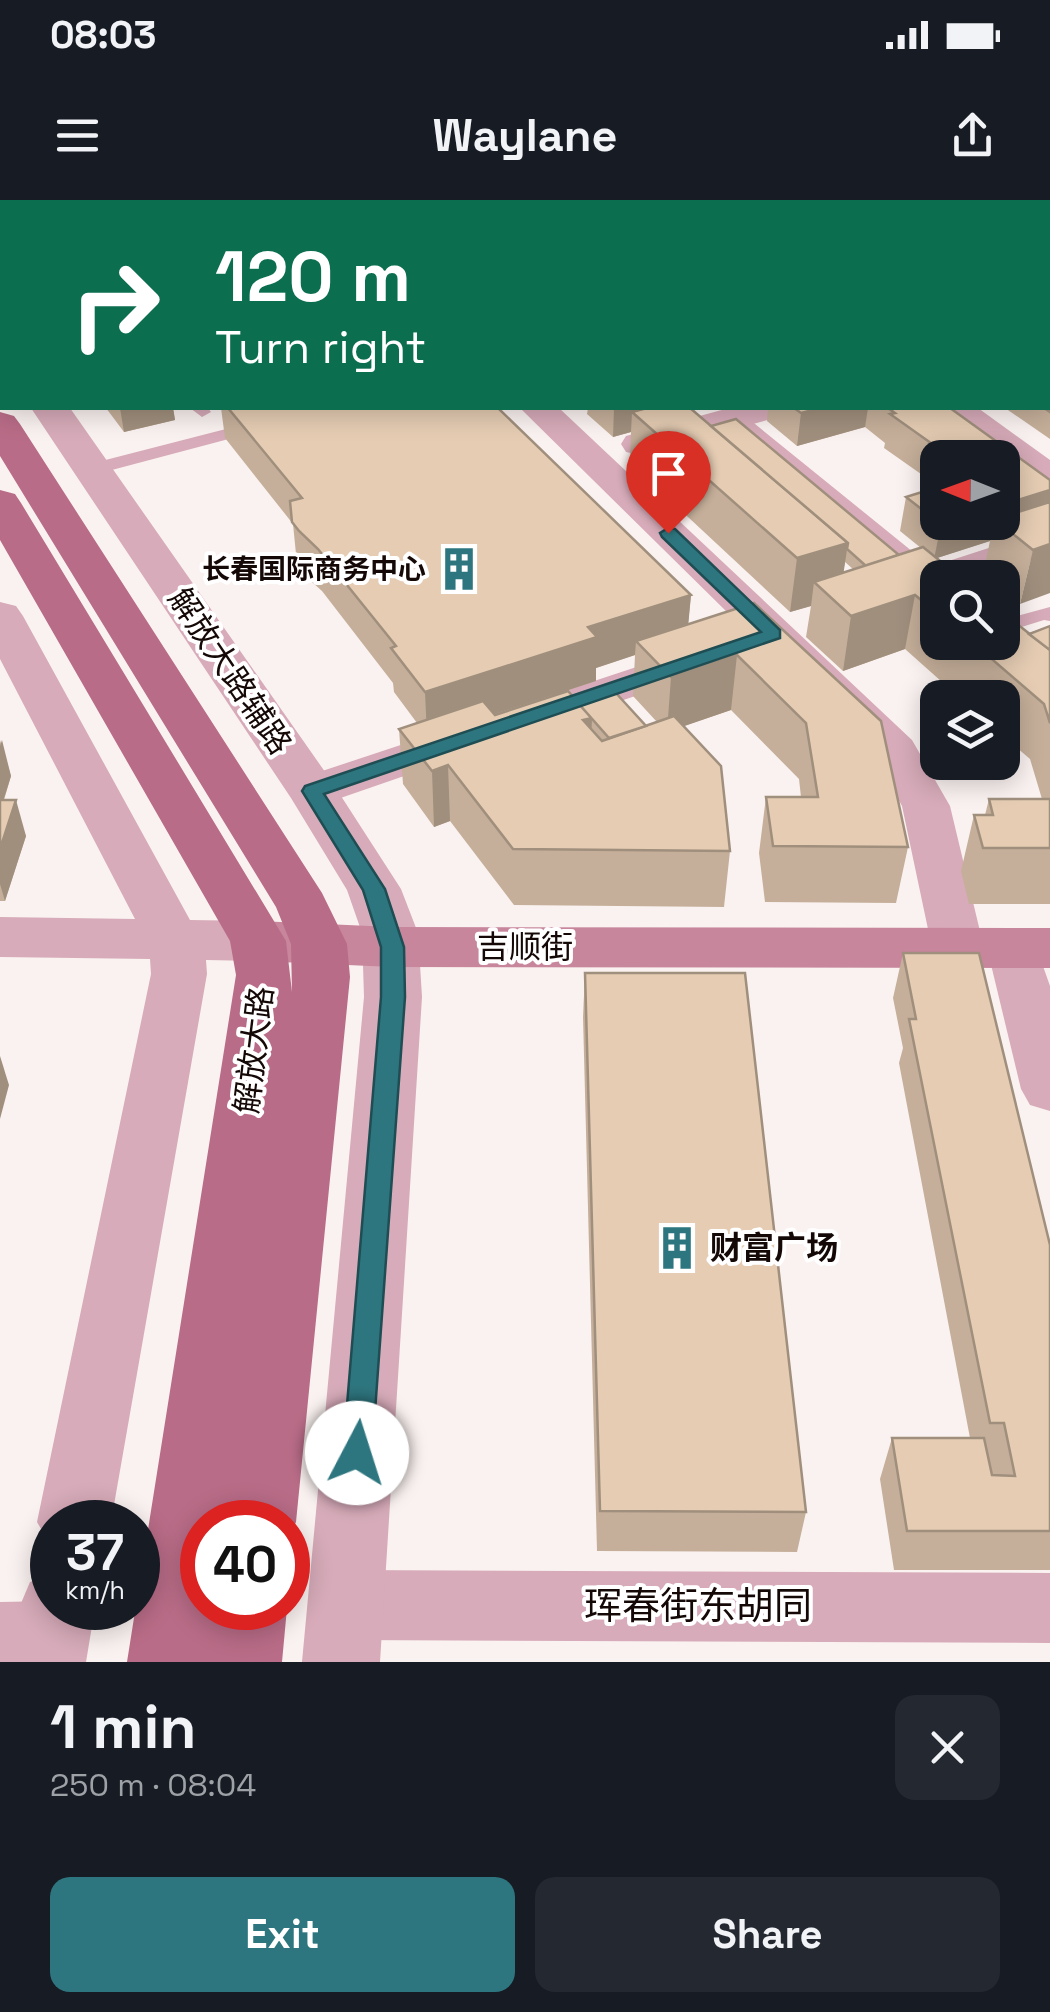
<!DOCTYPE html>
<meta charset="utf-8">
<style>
body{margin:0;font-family:"Space Grotesk","Noto Sans SC",sans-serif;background:#242831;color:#f1f3f6;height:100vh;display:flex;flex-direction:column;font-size:38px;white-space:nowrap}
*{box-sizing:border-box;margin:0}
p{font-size:32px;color:#9ea1a6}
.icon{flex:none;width:55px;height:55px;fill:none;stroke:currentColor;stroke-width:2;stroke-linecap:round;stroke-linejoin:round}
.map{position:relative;height:1462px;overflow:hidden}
.sheet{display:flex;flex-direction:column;background:#171b24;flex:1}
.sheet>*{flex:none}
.hud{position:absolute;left:0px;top:0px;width:1050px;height:210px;box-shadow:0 5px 25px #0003;background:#0b6e4f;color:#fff;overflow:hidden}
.needle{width:65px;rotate:271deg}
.controls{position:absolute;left:920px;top:240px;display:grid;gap:20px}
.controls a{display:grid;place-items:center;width:100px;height:100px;border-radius:20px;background:#171b24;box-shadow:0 5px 25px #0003;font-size:50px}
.speed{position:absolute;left:30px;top:1300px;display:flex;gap:20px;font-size:50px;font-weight:700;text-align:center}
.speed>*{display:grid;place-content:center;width:130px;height:130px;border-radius:50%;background:#171b24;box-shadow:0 5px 25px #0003;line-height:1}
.speed small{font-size:25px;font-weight:400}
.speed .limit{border:15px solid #d22;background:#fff;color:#111}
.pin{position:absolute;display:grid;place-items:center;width:85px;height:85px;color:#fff;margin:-102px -42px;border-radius:50% 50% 50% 0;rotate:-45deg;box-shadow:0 0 10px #0007}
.pin .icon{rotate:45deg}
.me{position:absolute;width:110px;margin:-55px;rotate:5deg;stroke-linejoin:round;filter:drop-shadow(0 0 8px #0008)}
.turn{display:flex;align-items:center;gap:35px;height:210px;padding:0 50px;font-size:45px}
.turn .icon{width:130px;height:130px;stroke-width:2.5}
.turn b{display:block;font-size:70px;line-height:85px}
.round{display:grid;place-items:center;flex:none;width:105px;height:105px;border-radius:20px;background:#242831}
.summary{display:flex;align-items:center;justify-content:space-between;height:170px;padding:0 50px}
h1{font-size:60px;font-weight:700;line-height:75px}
.cta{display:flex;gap:20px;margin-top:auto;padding:20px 50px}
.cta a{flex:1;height:115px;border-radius:20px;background:#2e767f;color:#fff;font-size:40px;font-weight:700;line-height:115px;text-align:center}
.cta a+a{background:#242831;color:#f1f3f6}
.status{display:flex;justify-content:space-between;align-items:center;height:70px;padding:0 50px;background:#171b24;direction:ltr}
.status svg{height:28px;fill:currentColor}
header{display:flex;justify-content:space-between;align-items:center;height:130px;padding:0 50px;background:#171b24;font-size:45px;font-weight:700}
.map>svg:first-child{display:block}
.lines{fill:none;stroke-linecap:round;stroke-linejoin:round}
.service{fill:#d7abb9;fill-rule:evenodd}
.minor{fill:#d7abb9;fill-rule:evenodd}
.tertiary{fill:#d7abb9;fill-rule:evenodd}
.secondary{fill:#c7869c;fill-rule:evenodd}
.primary{fill:#b96c87;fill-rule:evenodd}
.wall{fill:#c5af9a;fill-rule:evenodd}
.shaded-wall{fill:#a08f7d}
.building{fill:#e5ccb3;stroke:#a08f7d;stroke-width:2.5}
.route{fill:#2e767f;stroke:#1e4d53;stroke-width:2.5}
.labels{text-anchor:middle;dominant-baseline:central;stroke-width:8;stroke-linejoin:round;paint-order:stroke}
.far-poi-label{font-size:28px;font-weight:bold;fill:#150907;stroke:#fff;text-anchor:end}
.street-label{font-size:32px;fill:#150907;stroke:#fff}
.poi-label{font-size:32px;font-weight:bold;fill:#150907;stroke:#fff;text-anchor:start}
.near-street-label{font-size:38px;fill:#150907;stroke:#fff}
</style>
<div class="status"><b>08:03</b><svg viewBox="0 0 49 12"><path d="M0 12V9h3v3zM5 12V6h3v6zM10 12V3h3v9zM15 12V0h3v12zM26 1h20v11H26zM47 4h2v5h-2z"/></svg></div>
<header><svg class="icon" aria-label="menu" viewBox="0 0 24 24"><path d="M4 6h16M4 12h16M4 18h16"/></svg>Waylane<svg class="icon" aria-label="share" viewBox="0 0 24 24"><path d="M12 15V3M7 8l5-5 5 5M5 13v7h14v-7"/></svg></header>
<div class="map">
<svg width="1050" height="1462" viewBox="0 0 1050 1462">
<rect width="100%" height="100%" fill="#faf2f0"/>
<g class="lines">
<g class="service">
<polygon points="969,0 986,0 987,2 970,2"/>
<polygon points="1048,38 1050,39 1050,50 1048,49"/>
<polygon points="190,208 208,208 211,212 202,217"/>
<polygon points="739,211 934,369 934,377 920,377 733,220 730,216"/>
<polygon points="257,221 263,222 263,230 93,275 84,269 86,265"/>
<polygon points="1050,407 1050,421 1044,420 1002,433 1002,420"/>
</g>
<g class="minor">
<rect x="1048" y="92" width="2" height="21"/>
<polygon points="520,208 559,208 912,540 950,606 984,748 977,761 958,767 939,761 932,748 902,606 876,559"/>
<polygon points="729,208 788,208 782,216 640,255 626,252 621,244 626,236"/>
<polygon points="1050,328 1050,354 981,378 938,378 938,390 924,387 918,378 924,369"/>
<polygon points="703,445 719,449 725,458 719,467 329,602 312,607 295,602 288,591 295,580"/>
<polygon points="1013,729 1032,735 1050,786 1050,911 1030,905 1021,889 987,748 994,735"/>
<polygon points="346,1370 1050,1373 1050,1443 346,1440 320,1430 310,1405 320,1380"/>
<polygon points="51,1401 52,1408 77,1412 88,1437 77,1462 0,1462 0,1402"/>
</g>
<g class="tertiary">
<polygon points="31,208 70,208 330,579 401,689 418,733 422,797 380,1462 302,1462 364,797 362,733 347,690 291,598"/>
<polygon points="933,208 978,208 1050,260 1050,291 1035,288 1002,263 1002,258 995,258"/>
<polygon points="0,402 16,406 23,416 190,720 258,721 278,727 286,741 278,755 258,761 206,760 207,774 111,1322 52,1322 52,1348 37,1322 151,774 150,759 0,757 0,717 135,719 0,459"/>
<polygon points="52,1373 52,1408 95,1408 86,1462 8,1462 19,1408 30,1382"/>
</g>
<polygon class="secondary" points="258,721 392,727 1050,728 1050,768 392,767 258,761 238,755 230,741 238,727"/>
<g class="primary">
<polygon points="0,130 2,131 2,153 0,153"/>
<polygon points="0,212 14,216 20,224 322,693 347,744 350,777 296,1322 288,1340 288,1322 202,1322 202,1408 287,1408 282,1462 127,1462 236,775 230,741 0,340 0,290 15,294 21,303 286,741 292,792 291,744 276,707 0,256"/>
</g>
</g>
<g class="wall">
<polygon points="352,0 507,0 497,2 355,2"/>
<polygon points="606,0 691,0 695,2 606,2"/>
<polygon points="712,0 781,0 785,2 716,2"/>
<polygon points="797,0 902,0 906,2 800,2"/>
<polygon points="906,0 974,0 978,2 910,2"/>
<polygon points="989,0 1050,0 1050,37 1048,35 1048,2 993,2"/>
<polygon points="1050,68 1050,96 1048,94 1048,80"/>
<polygon points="1050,113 1050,164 1048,162 1048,114"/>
<polygon points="1050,180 1050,239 1005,208 1048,208"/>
<polygon points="106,208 173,208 175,220 124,232"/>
<path d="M 221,208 L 498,208 L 691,395 L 688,424 L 754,403 L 908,647 L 896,703 L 765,702 L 759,653 L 766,597 L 801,597 L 799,579 L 731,510 L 684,526 L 730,651 L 724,707 L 514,705 L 450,621 L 434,627 L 403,584 L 399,529 L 417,523 L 394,492 L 393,483 L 322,391 L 303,374 L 297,364 L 293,324 L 225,238 ZM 635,455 L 633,496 L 657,522 L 646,526 L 579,504 L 494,514 L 596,481 L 596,468 Z"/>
<path d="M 588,208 L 691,208 L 711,226 L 899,355 L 921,348 L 900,331 L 906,297 L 938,322 L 1002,322 L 1002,258 L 938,258 L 938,286 L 884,248 L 885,243 L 865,227 L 797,246 L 767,221 L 768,208 L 950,208 L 1050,280 L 1020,404 L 1002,389 L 1002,378 L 988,378 L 983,374 L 990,341 L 937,358 L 938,442 L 1002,442 L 1050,426 L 1050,704 L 969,704 L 961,671 L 974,615 L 985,615 L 989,599 L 1042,599 L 1030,559 L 1002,535 L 1002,498 L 960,498 L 905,449 L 843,471 L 806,437 L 811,406 L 790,412 L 630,263 L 631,232 L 613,237 L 587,214 ZM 845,362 L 854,370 L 843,373 Z"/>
<polygon points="0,540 11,576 4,600 26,636 5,701 0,701"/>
<polygon points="903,753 1050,1045 1050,1370 894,1370 880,1279 892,1238 970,1238 899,863 903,848 893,798"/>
<polygon points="585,773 806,1312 797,1352 597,1351 583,817"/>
</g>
<g class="shaded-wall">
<polygon points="51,0 191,0 192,2 51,2"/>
<polygon points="379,0 507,0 495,2 380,2"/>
<polygon points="120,208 173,208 175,220 124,232"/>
<polygon points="614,208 691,208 691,216 632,212 631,232 613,237"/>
<polygon points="821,208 868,208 865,227 797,246 801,213"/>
<polygon points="1050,290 1050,322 1002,322 1002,305"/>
<polygon points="947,322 994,322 990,341 934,359 941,325"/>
<polygon points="848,343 840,396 814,382 811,406 790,412 797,358"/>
<polygon points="1050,344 1050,393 1020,404 1033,350"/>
<polygon points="691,395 687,438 636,441 635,455 596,468 596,481 427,536 425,492 588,427"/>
<polygon points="915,395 905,449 843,471 851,416"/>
<polygon points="737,455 731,510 667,532 671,477"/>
<polygon points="592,518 590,573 583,520"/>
<polygon points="2,540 11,576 0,611 0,546"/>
<polygon points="448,565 450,621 434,627 432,571"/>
<polygon points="16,600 26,636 5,701 0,684 0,649"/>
<polygon points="0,856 9,885 0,919"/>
</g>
<g class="building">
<polygon points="4,0 56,0 58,2 6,2"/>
<polygon points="224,0 331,0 319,2 211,2"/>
<polygon points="486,0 494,0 497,2 474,2"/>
<polygon points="639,0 691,0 695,2 643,2"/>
<polygon points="744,0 781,0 785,2 748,2"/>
<polygon points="846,0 902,0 906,2 850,2"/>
<polygon points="925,0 974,0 978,2 929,2"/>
<polygon points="1048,178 1050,180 1050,212 1044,208 1048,208"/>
<polygon points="228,208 498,208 691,395 588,427 597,437 425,492 391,448 396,446 318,349 299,331 292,322 290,301 302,298"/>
<polygon points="647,208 690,208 848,343 797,358 632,212"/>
<polygon points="794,208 821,208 801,213"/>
<polygon points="888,208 950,208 1050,280 1050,290 1002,305 1002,258 952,258 890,214 895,213"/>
<polygon points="736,219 899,355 866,366 847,349 848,343 711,226"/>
<polygon points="938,287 938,322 906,297"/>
<polygon points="1050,302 1050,344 1033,350 998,322 1002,322 1002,317"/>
<polygon points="923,347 961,378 938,378 938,414 915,395 851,416 814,382"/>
<polygon points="754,403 881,521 908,647 773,646 766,597 818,597 806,523 737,455 671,477 636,441"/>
<polygon points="1002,412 1050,450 1050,523 1044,504 972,442 1002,442"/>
<polygon points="1050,426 1050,450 1029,434"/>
<polygon points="568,491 592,518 583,520 602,541 674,516 721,566 730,651 513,649 448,565 432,571 399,529 483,501 495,515"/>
<polygon points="615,492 646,526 609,538 579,504"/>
<polygon points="989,599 1050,599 1050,648 983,648 974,615 993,615"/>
<polygon points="0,600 16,600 0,649"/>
<polygon points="903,753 979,753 1050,1045 1050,1331 907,1331 892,1238 984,1238 992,1275 1015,1276 1004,1223 990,1223 909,819 916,819"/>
<polygon points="585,773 745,773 806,1312 600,1311"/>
</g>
<polygon class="route" points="668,328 675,329 780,430 780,438 324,594 385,689 404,747 405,797 372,1253 368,1262 357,1266 347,1262 343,1253 381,797 381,747 363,690 302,591 305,586 761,432 662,337 660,333"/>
<defs>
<g id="building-bare" transform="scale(3.45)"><path d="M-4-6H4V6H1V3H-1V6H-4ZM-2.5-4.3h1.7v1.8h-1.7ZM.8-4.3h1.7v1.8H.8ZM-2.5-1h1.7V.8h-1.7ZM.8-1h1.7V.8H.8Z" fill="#2e767f" stroke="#fff" stroke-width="2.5" paint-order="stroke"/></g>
</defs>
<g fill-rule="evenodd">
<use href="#building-bare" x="459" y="369"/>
<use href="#building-bare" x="677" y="1048"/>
</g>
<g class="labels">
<g class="far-poi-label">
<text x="426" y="369">长春国际商务中心</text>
</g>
<g class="street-label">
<text transform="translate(230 471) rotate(56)">解放大路辅路</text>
<text x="525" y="747">吉顺街</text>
<text transform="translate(254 850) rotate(-83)">解放大路</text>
</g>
<g class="poi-label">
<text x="710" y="1048">财富广场</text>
</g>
<g class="near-street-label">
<text x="698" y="1406">珲春街东胡同</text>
</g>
</g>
</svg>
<div class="controls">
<a><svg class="needle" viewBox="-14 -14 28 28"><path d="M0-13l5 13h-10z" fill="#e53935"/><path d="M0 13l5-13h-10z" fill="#9ea1a6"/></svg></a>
<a><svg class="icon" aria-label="search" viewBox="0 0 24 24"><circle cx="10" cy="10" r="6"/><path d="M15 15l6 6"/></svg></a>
<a><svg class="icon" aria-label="layers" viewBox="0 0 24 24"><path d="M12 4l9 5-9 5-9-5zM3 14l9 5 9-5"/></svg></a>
</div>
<div class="speed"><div>37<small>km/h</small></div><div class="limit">40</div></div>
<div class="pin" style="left:668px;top:333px;background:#d93025"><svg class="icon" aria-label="arrive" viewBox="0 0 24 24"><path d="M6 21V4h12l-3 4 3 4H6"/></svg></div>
<svg class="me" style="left:357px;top:1253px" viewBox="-20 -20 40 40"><circle r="19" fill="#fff"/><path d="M0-13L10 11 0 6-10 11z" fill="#2e767f"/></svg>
<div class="hud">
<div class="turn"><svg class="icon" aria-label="right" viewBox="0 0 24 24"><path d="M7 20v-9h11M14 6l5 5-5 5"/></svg><div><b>120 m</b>Turn right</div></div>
</div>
</div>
<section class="sheet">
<div class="summary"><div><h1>1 min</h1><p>250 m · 08:04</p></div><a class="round"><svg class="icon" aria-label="close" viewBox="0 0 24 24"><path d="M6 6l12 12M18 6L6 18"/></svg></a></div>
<div class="cta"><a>Exit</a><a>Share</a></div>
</section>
